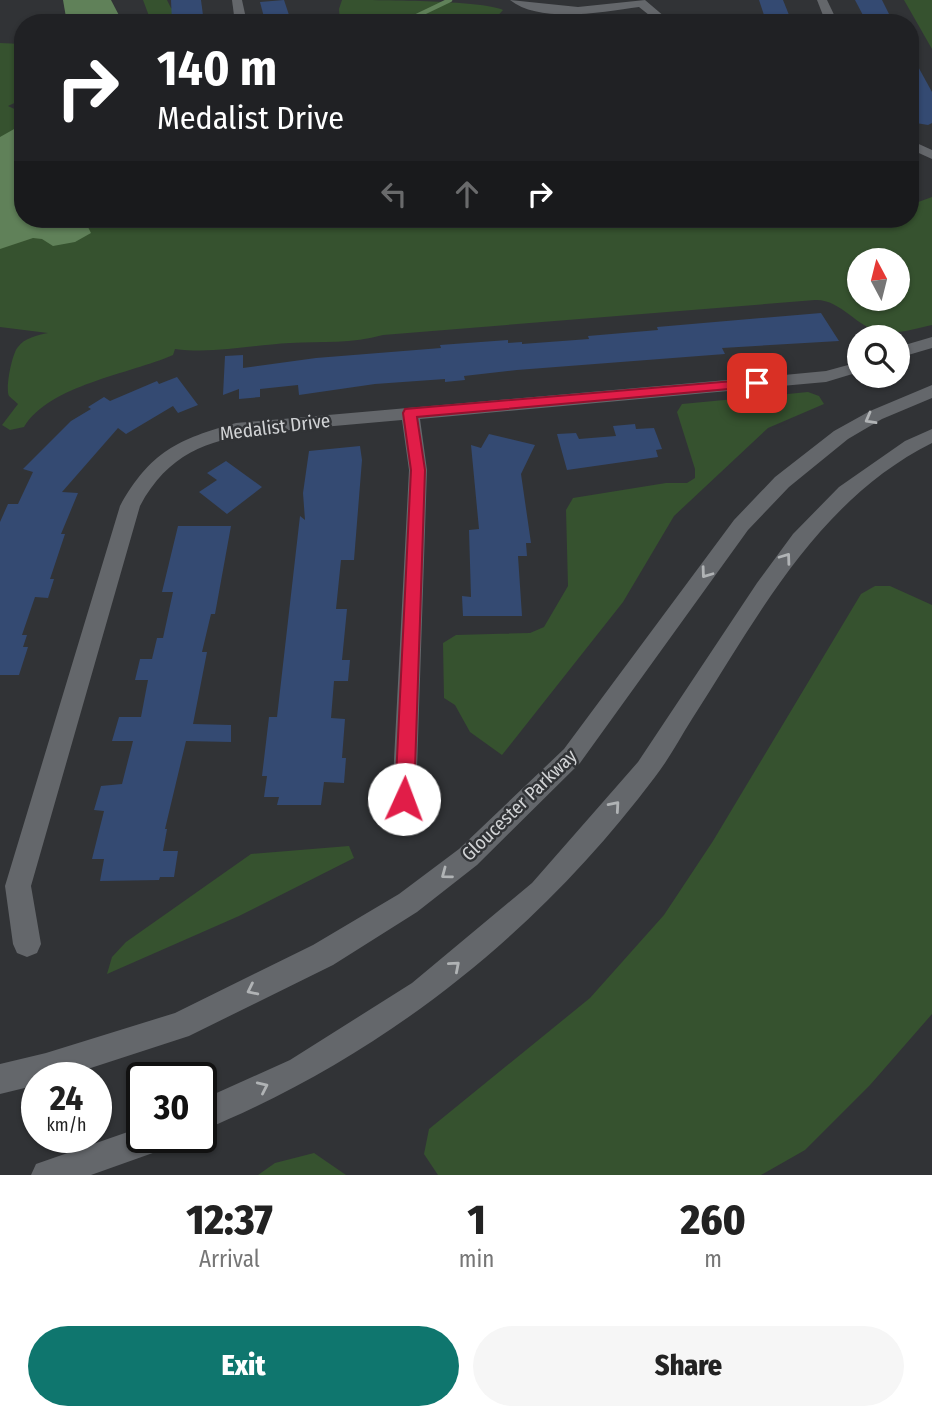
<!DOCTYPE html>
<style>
body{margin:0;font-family:"Fira Sans Condensed",sans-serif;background:#f6f6f6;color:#222;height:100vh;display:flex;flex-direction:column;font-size:26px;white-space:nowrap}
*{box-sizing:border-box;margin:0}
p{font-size:23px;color:#767676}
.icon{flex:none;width:38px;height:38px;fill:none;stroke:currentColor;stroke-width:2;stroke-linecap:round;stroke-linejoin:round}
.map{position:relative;height:1175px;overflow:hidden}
.side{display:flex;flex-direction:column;background:#fff;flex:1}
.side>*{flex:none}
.top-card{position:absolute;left:14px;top:14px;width:905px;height:214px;border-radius:28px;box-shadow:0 2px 5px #0004;background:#202124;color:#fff;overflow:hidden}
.needle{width:46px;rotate:353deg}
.tools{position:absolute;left:847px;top:248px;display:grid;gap:14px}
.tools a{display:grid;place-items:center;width:63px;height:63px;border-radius:50%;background:#fff;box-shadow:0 2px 5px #0004;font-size:35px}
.speed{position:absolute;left:21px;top:1062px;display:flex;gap:14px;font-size:35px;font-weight:700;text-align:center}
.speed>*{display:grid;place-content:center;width:91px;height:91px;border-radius:50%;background:#fff;box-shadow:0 2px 5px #0004;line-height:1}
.speed small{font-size:18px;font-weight:400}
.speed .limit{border:4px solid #111;border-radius:10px;background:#fff;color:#111}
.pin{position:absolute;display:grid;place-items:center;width:60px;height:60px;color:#fff;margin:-30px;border-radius:14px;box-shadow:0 4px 10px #0006}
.me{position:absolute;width:77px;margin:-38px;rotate:2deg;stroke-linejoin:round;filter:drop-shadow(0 0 5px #0008)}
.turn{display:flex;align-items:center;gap:24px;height:147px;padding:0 28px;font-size:32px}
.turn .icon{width:91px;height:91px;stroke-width:2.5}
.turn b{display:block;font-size:49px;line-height:60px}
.lanes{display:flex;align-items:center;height:66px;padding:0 28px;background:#0003;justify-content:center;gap:35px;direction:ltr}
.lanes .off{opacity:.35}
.eta{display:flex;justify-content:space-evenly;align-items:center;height:119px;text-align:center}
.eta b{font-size:42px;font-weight:800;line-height:49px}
.cta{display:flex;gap:14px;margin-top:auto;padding:14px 28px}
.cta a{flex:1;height:80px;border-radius:42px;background:#0f766e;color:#fff;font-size:28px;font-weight:800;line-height:80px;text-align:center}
.cta a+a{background:#f6f6f6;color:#222}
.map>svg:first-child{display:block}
.green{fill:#36522f;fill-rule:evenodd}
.water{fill:#608159}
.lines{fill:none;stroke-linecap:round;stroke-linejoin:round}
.stream{stroke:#608159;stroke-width:4.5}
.building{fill:#344a72}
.street{fill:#64676b;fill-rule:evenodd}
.secondary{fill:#64676b;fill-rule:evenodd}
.oneway{stroke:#b0b3b5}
.route{fill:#e11d48;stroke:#92132f;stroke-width:2}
.labels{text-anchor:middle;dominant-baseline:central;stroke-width:5;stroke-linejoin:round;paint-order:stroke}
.street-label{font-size:19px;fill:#d1d3d5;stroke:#313336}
</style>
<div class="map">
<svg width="932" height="1175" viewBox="0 0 932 1175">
<rect width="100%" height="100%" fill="#313336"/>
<g class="green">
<polygon points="143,0 167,0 171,8 181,11 180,15 157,21 156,17 149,16"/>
<path d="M 342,0 C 375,0 481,0 503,10 L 494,20 L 482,23 L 340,23 L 339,9 Z"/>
<polygon points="904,0 932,0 932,49"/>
<path d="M 0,43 L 23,44 L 23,99 L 8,106 L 23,113 L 23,219 L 910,219 L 910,205 L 932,197 L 932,325 C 918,328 896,335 881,332 C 857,328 841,299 815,300 L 383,335 C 352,344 322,341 290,343 C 252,345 214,354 175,349 L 173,355 C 130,374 49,385 24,427 L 10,430 L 2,425 L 18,404 C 16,402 11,398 9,396 C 5,389 12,353 18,347 C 24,338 38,335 48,333 L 0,327 ZM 859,261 L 898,261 L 898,299 L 859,299 Z"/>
<polygon points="808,392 819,396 824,404 768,428 674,516 623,602 502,755 470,732 455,705 444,698 443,643 456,635 530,633 544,627 568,586 566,510 573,498 666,483 687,483 695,478 695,469 677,412 682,404"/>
<polygon points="875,586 890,586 932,605 932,1014 870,1085 805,1150 761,1175 438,1175 424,1154 429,1129 590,998 664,915 713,841 861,594"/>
<polygon points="349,846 354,858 239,916 107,974 112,957 126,942 251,854"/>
<polygon points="314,1153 346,1175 258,1175 275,1163"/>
</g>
<g class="water">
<polygon points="63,0 111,0 123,23 67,23"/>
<polygon points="23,124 23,219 53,219 54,222 79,223 88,227 91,233 75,242 53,246 42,239 33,238 0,249 0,137"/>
</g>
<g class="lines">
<polyline class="stream" points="402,23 450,0"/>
</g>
<g class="building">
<polygon points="171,0 201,0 204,23 172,23"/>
<polygon points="284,0 290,18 265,21 260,2"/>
<polygon points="759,0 783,0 791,20 765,18"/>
<polygon points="855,0 882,0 891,18 865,19"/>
<polygon points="910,52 932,92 932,123 928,125 910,122"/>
<polygon points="821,313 839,341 722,348 725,354 517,370 464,376 465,380 445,382 445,379 375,384 299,395 298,385 260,389 260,397 239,399 239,389 223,395 225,356 243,355 243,368 316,358 441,348 440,345 508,340 508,343 522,342 522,344 589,339 588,336 658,330 657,327"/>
<polygon points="177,377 198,405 178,413 173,406 126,434 118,428 62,492 78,493 61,534 65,534 50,579 54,579 48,598 35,597 22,635 27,635 23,647 28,647 19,675 0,675 0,522 8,504 18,504 33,472 23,469 71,421 91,409 88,407 104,397 110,401 157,381 159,384"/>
<polygon points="635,424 636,429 654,428 662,449 656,450 658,457 567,470 557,434 576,433 579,439 616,436 613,426"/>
<polygon points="489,434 535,445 521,474 531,543 526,543 527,556 518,556 522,616 463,616 462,596 471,597 469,530 479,529 471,445 481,448"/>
<polygon points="360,446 362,460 354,560 341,560 336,609 347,609 342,660 350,660 348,681 334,681 331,718 345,719 342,758 346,758 344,783 324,782 321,805 277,805 279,797 264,797 267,776 262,776 269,717 277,717 300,516 305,520 303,493 309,451"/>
<polygon points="226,461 262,487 227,514 199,492 217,480 207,473"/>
<polygon points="178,526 231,526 215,614 211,614 202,652 207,652 193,724 231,725 231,742 186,741 165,829 167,829 163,851 178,851 174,877 160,877 159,880 100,881 104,859 92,859 104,811 94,810 101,786 122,784 133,741 112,741 119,717 141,717 148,680 135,680 140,659 152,659 157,638 163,638 173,592 162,592"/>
</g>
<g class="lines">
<g class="street">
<polygon points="232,0 242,0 247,23 235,23"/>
<path d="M 510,0 L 578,7 L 645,0 L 672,23 L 659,23 L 639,7 C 603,12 540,24 510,0 Z"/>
<polygon points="817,0 827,0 838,23 826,23"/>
<polygon points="910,140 932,150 932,159 910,149"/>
<polygon points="932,337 932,348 898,358 898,347"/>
<path d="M 859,362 L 859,372 L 826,382 L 420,419 L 427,470 L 416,799 L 413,807 L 404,810 L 395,807 L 392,799 L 409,470 L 402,420 C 368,423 334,426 300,429 C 231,436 176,439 140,506 L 31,886 L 41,944 L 37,953 L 27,957 L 17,953 L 13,944 L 5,886 L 120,506 C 150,452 178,439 236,423 L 784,375 L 826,371 Z"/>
</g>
<g class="secondary">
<polygon points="932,385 932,398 882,419 848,439 789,487 748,530 580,763 477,865 417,912 333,965 189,1036 60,1078 37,1078 37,1085 0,1094 0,1064 46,1053 175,1013 313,945 399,894 459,849 564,749 734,520 775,477 834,431 870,411"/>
<path d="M 932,429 L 932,443 C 818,500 758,616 692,719 C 680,738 669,759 655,777 C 537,934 383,1056 201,1131 L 201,1100 L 290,1060 L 412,983 L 532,883 L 638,762 L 757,583 L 793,534 L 839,487 L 905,441 Z"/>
<polygon points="142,1127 142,1138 168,1138 164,1149 91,1175 31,1175 36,1164"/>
</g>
</g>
<defs><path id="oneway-chevron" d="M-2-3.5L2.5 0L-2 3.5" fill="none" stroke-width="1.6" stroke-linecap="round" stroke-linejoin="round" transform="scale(1.75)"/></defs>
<g class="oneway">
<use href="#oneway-chevron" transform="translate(870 419) rotate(151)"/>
<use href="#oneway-chevron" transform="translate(786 558) rotate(-54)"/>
<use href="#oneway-chevron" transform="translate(706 573) rotate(126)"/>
<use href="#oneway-chevron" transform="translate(615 806) rotate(-49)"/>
<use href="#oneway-chevron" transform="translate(446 874) rotate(143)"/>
<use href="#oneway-chevron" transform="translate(455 966) rotate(-41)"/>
<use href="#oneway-chevron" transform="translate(252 990) rotate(154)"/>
<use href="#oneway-chevron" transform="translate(263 1087) rotate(-25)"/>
</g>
<polygon class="route" points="757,379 762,380 762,386 417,417 425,470 414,799 411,805 404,807 398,805 395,799 411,470 403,413 405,409"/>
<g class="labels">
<g class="street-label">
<text transform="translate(275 427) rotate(-7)">Medalist Drive</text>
<text transform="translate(519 805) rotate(-44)">Gloucester Parkway</text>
</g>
</g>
</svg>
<div class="tools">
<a><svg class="needle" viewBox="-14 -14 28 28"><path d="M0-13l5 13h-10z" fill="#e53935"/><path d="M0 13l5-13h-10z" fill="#767676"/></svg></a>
<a><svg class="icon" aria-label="search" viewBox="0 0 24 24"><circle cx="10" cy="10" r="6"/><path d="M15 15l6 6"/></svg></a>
</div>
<div class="speed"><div>24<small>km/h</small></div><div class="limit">30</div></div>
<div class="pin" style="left:757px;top:383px;background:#d93025"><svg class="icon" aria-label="arrive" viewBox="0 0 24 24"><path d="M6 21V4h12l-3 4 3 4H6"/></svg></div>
<svg class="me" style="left:404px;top:799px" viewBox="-20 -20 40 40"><circle r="19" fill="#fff"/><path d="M0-13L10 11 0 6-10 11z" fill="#e11d48"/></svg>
<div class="top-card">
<div class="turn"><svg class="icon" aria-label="right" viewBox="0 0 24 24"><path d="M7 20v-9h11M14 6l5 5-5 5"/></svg><div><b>140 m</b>Medalist Drive</div></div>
<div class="lanes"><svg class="icon off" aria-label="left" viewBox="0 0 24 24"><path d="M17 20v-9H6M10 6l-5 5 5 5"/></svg><svg class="icon off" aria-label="ahead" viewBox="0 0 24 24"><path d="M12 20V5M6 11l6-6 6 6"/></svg><svg class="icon" aria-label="right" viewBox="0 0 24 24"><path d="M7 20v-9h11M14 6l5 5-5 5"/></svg></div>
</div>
</div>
<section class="side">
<div class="eta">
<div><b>12:37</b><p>Arrival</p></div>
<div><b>1</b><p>min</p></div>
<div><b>260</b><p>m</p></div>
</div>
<div class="cta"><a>Exit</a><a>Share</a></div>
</section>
